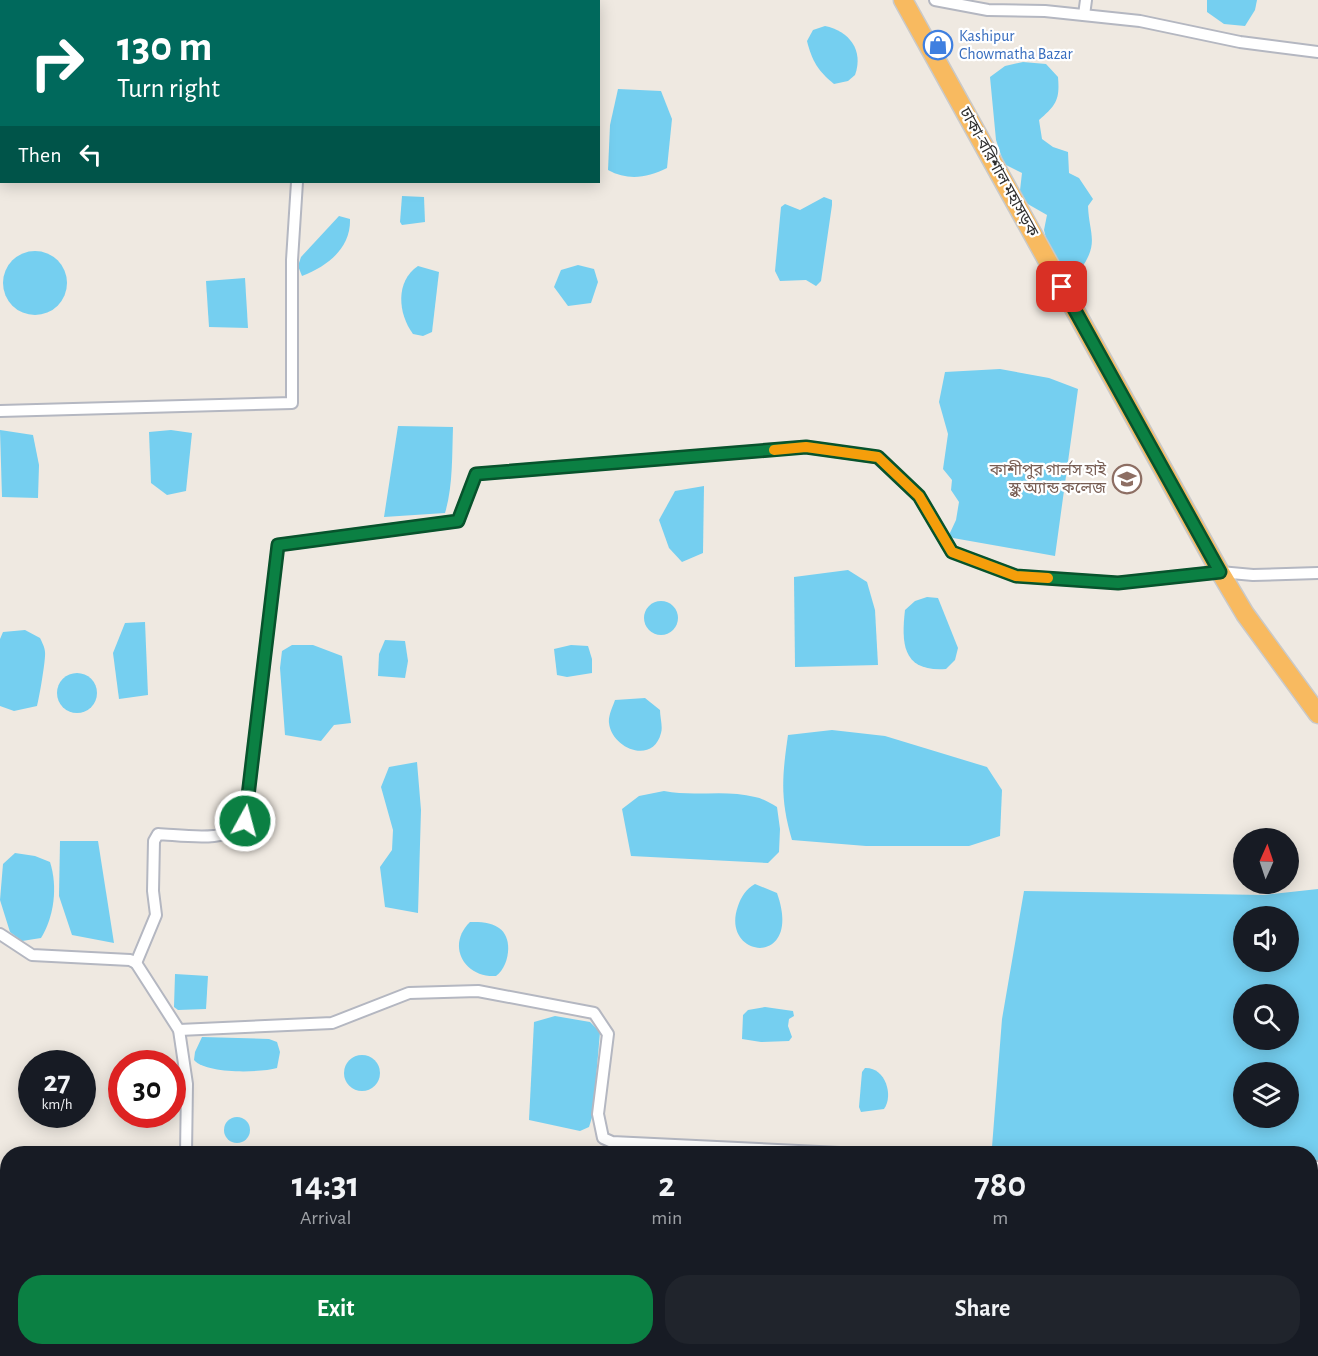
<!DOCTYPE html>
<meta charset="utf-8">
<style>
body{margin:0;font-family:"Alegreya Sans","Noto Sans Bengali",sans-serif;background:#20242c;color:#f1f3f6;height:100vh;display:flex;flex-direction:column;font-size:22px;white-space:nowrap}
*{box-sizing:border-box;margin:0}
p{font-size:20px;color:#9ea1a6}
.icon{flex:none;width:33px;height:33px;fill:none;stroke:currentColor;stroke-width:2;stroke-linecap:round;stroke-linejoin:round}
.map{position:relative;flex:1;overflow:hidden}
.details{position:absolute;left:0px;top:1146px;width:1318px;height:210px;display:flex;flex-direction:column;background:#171b24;border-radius:24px 24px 0 0;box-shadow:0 3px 15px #0003}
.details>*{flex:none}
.top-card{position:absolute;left:0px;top:0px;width:600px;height:183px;box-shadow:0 3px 15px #0003;background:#00695c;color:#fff;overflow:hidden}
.needle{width:39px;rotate:3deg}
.tools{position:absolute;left:1233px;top:828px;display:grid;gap:12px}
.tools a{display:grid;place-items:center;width:66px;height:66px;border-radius:50%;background:#171b24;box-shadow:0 3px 15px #0003;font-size:30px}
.speed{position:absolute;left:18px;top:1050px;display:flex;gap:12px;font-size:30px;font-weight:700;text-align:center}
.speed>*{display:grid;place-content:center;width:78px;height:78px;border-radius:50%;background:#171b24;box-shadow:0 3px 15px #0003;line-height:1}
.speed small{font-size:15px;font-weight:400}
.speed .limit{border:9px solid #d22;background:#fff;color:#111}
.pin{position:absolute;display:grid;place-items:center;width:51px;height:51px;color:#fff;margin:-26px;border-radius:12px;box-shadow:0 3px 9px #0006}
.me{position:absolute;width:66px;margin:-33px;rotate:7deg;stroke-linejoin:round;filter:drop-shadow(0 0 4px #0008)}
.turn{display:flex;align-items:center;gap:21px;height:126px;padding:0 18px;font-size:27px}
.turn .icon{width:78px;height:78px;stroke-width:2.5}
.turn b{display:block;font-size:42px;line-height:51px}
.then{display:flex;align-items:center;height:57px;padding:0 18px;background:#0003;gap:12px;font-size:22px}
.eta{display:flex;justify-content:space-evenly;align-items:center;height:102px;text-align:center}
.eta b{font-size:36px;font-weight:700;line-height:42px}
.button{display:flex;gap:12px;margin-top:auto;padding:12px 18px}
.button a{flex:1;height:69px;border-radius:24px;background:#0b8043;color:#fff;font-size:24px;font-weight:700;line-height:69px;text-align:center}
.button a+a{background:#20242c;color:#f1f3f6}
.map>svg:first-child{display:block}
.water{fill:#75cff0;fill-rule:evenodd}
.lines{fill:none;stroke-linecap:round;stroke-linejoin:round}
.minor-casing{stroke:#b4b7c1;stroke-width:14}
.trunk-casing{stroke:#c9c9c9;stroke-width:21}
.minor{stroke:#fff;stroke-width:10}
.trunk{stroke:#f8ba60;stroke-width:18}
.route-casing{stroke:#07532c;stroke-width:15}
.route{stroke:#0b8043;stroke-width:10}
.slow{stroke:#f59e0b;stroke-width:10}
.labels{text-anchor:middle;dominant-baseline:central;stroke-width:4.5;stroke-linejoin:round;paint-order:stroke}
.shop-label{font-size:16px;fill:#366cbe;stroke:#fff;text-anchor:start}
.street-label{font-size:16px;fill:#2e2e2e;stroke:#fff}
.education-label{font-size:16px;fill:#785e54;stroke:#fff;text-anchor:end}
</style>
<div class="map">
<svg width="1318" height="1356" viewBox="0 0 1318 1356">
<rect width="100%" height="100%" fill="#efe9e1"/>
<g class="water">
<polygon points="0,0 90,0 2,2 1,72"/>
<polygon points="1207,0 1257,0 1255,10 1245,26 1224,24 1207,12"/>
<path d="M 825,26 C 849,31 864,50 855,75 L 848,81 L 834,84 C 818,71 812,61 807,41 L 813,30 Z"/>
<path d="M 1023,62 L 1046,64 L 1058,77 C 1060,100 1056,105 1039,120 L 1042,139 L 1053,147 L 1068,152 L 1069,173 L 1079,178 L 1093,199 L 1088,206 C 1089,234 1100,243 1080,270 L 1063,266 L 1051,258 L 1044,230 L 1047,215 L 1019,199 L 1022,173 L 1004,164 L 996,140 L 990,77 L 1005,66 Z"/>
<path d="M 618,89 L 661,91 L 672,119 L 667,168 C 647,178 628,181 608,170 L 610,125 Z"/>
<polygon points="402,196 424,197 425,222 402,225 400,222"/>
<polygon points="824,197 832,200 832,205 821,281 816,286 806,280 780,281 775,271 781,207 785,204 800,210"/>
<path d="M 339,216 L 350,219 C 351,248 328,266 302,276 L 298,266 L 301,257 Z"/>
<circle cx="35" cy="283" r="32"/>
<polygon points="578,265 594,269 598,282 591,303 568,306 554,287 561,270"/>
<path d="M 418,266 L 439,272 L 432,332 L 423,336 L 413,334 C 398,314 395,281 418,266 Z"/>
<polygon points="245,278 248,328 209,327 206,281"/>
<polygon points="1000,369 1049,378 1078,389 1055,556 953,538 949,535 956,520 959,502 951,490 952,480 943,469 948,434 939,402 945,372"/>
<path d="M 398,426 L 453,427 C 452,455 453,487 445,513 L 384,517 Z"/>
<polygon points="0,430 33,435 39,465 38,498 2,497"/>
<polygon points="171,430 192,433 186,491 167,495 151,483 149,432"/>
<polygon points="704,486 703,553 682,562 669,548 659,520 675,491"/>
<polygon points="848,570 867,582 875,610 878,665 795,667 794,577"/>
<path d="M 927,597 L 938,598 L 958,648 L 955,660 L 946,669 C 903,672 901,645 905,610 L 915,601 Z"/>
<circle cx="661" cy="618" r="17"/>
<polygon points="145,622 148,695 119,699 113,653 125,623"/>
<path d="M 25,630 L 40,638 C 42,642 45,648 45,652 C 46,659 39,699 37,706 L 14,711 L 0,706 L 0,639 L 3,632 Z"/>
<polygon points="385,640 405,641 408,661 405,678 378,676 379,654"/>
<polygon points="292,645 313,645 342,656 351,723 334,725 321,741 285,735 280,668 282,651"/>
<polygon points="571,645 588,646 592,659 592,673 567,677 557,675 554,649"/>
<circle cx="77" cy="693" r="20"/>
<path d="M 645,698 L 660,710 C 660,717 663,727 661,733 C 653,765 612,749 609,723 C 608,716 613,706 615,700 Z"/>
<path d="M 832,730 L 885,736 L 987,767 L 1002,790 L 1000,836 L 969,846 L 866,846 L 792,840 C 780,799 782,777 788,735 Z"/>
<polygon points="417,762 421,810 418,913 385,907 380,867 392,850 393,830 381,787 389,767"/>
<path d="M 664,791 C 694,797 726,789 755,797 C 762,798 770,803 777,807 L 780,829 L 779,852 L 768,863 L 631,856 L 622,809 L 639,796 Z"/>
<polygon points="60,841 98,841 114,943 72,935 59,896"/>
<path d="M 15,853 L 35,856 L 50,862 C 58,887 54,917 41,938 L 22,941 L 10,932 L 0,900 L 3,864 Z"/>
<path d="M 755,884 L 777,893 C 804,969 719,959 738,906 C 741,897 746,889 755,884 Z"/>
<path d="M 1318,889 L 1318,1160 L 1311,1160 L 1311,1154 L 1152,1153 L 992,1147 L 1002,1019 L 1024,891 L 1264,895 ZM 1244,916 L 1288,916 L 1288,962 L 1244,962 ZM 1244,994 L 1288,994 L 1288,1040 L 1244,1040 ZM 1244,1072 L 1288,1072 L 1288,1118 L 1244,1118 Z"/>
<path d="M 470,922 C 481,922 490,922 499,928 C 514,938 509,967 496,976 C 464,978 446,945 470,922 Z"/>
<polygon points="175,974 208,976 206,1009 178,1010 174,1007"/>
<polygon points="765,1007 793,1011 794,1016 789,1019 788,1026 792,1037 789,1041 761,1042 742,1039 743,1015 748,1010"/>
<polygon points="555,1016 590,1022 600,1032 593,1114 589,1127 580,1131 529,1120 534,1022"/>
<path d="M 202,1037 L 269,1039 L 277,1042 L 280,1052 L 277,1068 C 259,1073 206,1074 194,1060 L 195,1052 Z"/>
<circle cx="362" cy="1073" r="18"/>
<path d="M 865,1068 C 885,1067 894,1095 884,1109 L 861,1112 L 859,1107 L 862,1072 Z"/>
<circle cx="237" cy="1130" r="13"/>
<polygon points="1311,1178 1318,1178 1318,1356 992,1356 993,1348 1311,1348"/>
<polygon points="324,1349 324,1354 320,1356 251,1356 249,1349"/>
<polygon points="649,1349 649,1356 589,1354 590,1349"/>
</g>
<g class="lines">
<g class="minor-casing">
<g id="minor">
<polyline points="130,0 133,2"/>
<polyline points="935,0 988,10 1045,11 1140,21 1240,42 1318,52"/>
<polyline points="476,2 504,0"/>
<polyline points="1084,15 1086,0"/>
<polyline points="0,411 292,403 292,260 297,182"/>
<path d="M 0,934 L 32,955 L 130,960 L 136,963 L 156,915 L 153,891 L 154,841 L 158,834 C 183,835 230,844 245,821 L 278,545 L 458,521 L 476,474 L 806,447 L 877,457 L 919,496 L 952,552 L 1016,576 L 1118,583 L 1220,572 L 1253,575 L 1318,573"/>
<polyline points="136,963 179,1030 187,1084 186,1154"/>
<polyline points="179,1030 332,1023 409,993 478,991 594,1013 608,1034 598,1114 603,1138 612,1142 861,1154"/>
<polyline points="1311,1167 1318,1167"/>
<polyline points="177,1356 177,1348"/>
<polyline points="977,1356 978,1348"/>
</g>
</g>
<g class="trunk-casing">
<polyline id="trunk" points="903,0 1220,572 1245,614 1318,714"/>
</g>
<use href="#minor" class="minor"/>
<use href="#trunk" class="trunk"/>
</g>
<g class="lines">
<g class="route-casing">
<polyline id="route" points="245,821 278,545 458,521 476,474 806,447 878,457 919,496 952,552 1016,576 1118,583 1220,572 1062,287"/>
</g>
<use href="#route" class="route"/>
<polyline class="slow" points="774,450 806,447 878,457 919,496 952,552 1016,576 1048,578"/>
</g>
<defs>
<g id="shop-ring" transform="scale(1.5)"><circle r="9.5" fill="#fff" stroke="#3f7fe0" stroke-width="1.5"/><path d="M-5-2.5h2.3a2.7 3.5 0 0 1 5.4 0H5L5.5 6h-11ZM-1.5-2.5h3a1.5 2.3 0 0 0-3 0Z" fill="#3f7fe0"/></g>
<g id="school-ring" transform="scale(1.5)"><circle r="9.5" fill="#fff" stroke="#8d6e63" stroke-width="1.5"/><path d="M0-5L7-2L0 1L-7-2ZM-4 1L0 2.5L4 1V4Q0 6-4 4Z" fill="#8d6e63"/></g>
</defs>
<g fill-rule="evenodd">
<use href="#shop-ring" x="938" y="45"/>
<use href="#school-ring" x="1127" y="479"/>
</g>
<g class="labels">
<g class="shop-label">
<text x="959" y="36">Kashipur<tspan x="959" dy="18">Chowmatha Bazar</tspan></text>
</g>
<g class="street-label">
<text transform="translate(999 172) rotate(61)">ঢাকা-বরিশাল মহাসড়ক</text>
</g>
<g class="education-label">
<text x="1106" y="470">কাশীপুর গার্লস হাই<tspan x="1106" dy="18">স্কুল অ্যান্ড কলেজ</tspan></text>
</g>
</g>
</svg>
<div class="tools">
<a><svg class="needle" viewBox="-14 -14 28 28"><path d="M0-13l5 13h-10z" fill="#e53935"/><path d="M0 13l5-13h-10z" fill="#9ea1a6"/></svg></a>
<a><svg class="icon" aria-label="sound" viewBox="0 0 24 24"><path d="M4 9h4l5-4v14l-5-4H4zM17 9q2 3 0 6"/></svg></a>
<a><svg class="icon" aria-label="search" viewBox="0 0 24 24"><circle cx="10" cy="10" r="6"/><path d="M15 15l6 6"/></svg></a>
<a><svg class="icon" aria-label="layers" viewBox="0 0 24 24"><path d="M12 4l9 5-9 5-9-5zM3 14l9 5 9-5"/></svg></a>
</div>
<div class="speed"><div>27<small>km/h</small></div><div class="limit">30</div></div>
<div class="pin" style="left:1062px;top:287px;background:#d93025"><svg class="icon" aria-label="arrive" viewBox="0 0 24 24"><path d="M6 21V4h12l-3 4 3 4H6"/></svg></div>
<svg class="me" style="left:245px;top:821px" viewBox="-20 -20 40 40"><circle r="17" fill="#0b8043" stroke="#fff" stroke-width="3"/><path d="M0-11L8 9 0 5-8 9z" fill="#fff"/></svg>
<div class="top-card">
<div class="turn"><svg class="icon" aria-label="right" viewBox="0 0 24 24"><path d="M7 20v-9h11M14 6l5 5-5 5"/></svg><div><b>130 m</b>Turn right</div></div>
<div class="then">Then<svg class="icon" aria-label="left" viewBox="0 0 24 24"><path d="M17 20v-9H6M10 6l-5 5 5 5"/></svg></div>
</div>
<section class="details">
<div class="eta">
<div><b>14:31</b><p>Arrival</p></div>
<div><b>2</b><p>min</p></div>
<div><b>780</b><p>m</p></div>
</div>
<div class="button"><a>Exit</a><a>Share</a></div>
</section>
</div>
